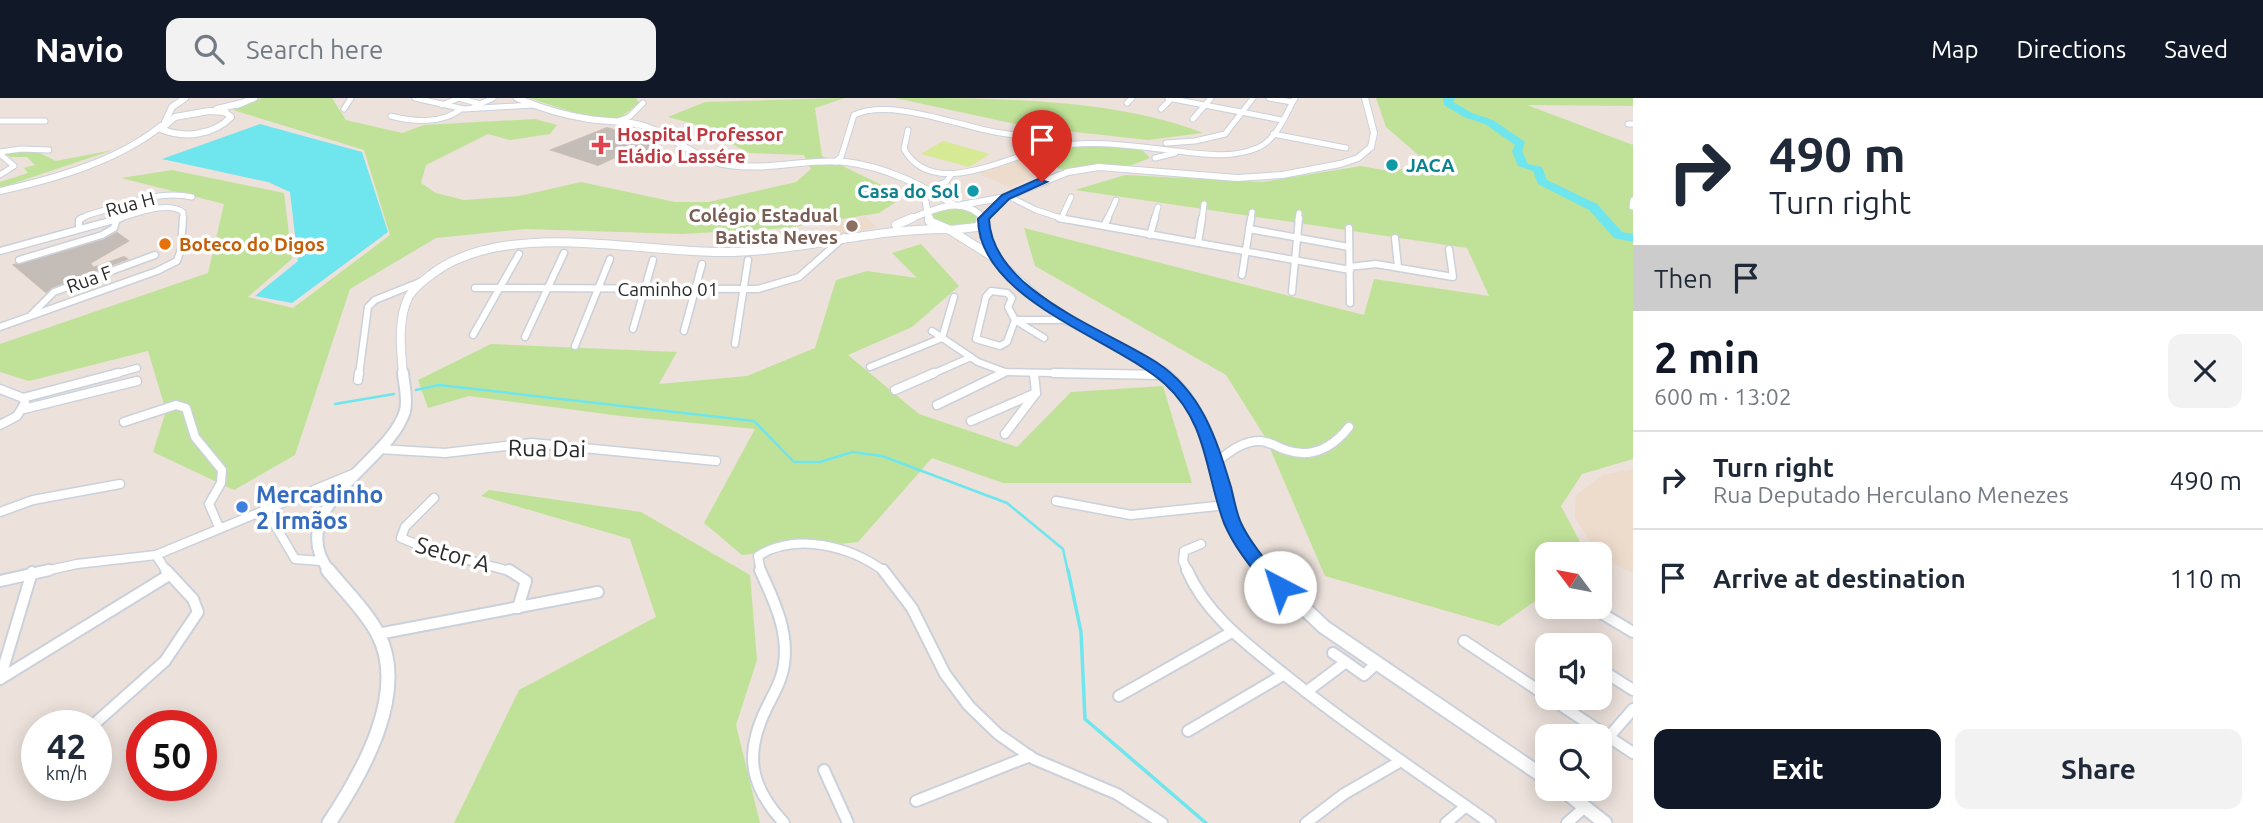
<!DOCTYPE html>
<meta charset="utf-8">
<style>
body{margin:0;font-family:Ubuntu,sans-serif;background:#f2f2f3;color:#1f2937;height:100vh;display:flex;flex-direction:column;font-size:26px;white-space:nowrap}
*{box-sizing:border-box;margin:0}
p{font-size:23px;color:#747a83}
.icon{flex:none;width:38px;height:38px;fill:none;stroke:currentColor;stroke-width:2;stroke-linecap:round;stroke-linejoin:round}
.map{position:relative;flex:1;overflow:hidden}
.drawer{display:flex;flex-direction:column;background:#fff;width:630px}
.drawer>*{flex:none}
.top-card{background:#fff;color:#1f2937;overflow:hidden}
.needle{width:46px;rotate:302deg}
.controls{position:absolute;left:1535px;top:444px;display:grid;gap:14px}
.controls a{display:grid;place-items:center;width:77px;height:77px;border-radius:14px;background:#fff;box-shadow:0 4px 18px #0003;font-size:35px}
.speed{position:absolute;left:21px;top:612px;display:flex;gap:14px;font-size:35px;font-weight:700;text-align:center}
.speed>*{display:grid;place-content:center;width:91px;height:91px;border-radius:50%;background:#fff;box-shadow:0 4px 18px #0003;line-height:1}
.speed small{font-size:18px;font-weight:400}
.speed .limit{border:10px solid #d22;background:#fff;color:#111}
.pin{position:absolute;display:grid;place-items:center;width:60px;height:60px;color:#fff;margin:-72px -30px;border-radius:50% 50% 50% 0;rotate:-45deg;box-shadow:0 0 7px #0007}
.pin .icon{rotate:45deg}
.me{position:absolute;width:77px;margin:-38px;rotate:320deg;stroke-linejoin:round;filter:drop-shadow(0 0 5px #0008)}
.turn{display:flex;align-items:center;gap:24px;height:147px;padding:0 21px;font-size:32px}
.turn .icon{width:91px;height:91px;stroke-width:2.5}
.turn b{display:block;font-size:49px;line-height:60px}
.then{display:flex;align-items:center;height:66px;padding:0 21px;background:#0003;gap:14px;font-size:26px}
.round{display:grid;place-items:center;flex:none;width:74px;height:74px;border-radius:14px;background:#f2f2f3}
.headline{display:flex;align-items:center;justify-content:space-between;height:119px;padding:0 21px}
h1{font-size:42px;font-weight:700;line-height:52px;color:#111827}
.primary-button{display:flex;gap:14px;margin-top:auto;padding:14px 21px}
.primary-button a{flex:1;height:80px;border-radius:14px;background:#111827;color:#fff;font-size:28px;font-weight:700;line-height:80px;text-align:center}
.primary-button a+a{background:#f2f2f3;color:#1f2937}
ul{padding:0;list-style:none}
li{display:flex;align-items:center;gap:21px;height:98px;padding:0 21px;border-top:2px solid #e0e1e3}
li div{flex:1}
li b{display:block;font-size:26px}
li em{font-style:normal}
header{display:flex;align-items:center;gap:42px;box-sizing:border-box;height:98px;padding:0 35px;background:#111827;color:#fff}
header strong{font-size:33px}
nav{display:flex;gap:38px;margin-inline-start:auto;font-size:24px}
.search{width:490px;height:63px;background:#f2f2f3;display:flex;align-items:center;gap:18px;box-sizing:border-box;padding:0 24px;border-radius:14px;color:#747a83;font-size:26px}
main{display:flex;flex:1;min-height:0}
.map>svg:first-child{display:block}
.education{fill:#eddbcb}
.green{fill:#c0e298}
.pitch{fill:#d6e994}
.water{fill:#6fe5ed}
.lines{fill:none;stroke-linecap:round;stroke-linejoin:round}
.stream-far1{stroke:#6fe5ed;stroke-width:2.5}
.stream{stroke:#6fe5ed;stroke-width:3.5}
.river{fill:#6fe5ed;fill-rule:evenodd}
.building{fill:#c4bdb7;stroke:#c7bdb5;stroke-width:2}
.minor-far3-casing{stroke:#cad1db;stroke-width:7}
.minor-far2-casing{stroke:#cad1db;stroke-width:9}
.minor-far1-casing{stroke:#cad1db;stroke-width:11}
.minor-casing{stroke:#cad1db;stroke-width:14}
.secondary-far3-casing{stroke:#cad1db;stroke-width:8}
.secondary-far2-casing{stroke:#cad1db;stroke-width:10}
.secondary-far1-casing{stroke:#cad1db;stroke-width:14}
.secondary-casing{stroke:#cad1db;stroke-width:17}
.minor-far3{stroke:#fff;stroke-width:5}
.minor-far2{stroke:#fff;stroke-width:6}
.minor-far1{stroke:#fff;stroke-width:8}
.minor{stroke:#fff;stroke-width:10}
.secondary-far3{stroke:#fff;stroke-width:6}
.secondary-far2{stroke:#fff;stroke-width:8}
.secondary-far1{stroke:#fff;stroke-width:10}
.secondary{stroke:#fff;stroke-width:13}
.route{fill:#1a73e8;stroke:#114b97;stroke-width:2}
.health-dot{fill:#e0444e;stroke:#fff;stroke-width:2.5}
.culture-dot{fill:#0f9aa8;stroke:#fff;stroke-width:2.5}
.education-dot{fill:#8d6e63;stroke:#fff;stroke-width:2.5}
.food-dot{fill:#e8710a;stroke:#fff;stroke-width:2.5}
.shop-dot{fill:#3f7fe0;stroke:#fff;stroke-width:2.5}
.labels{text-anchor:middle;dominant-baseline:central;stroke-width:7;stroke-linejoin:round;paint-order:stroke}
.far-health-label{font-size:19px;font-weight:bold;fill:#be3a42;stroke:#fff;text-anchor:start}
.far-culture-label{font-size:19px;font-weight:bold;fill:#0d838f;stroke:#fff;text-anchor:start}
.far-street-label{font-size:19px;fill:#2a2a2a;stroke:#fff}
.far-education-label{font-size:19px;font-weight:bold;fill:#785e54;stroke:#fff;text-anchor:end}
.far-food-label{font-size:19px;font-weight:bold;fill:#c56008;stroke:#fff;text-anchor:start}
.street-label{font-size:23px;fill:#2a2a2a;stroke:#fff}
.shop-label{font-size:23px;font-weight:bold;fill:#366cbe;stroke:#fff;text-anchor:start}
</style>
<header>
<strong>Navio</strong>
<div class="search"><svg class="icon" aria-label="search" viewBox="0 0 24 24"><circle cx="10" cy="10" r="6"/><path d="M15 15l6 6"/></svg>Search here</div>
<nav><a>Map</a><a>Directions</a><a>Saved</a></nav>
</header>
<main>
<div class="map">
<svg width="1633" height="725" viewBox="0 0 1633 725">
<rect width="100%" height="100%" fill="#ece1db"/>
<g class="education">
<polygon points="1028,57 1055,68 1010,89 979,76"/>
<polygon points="865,119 877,129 837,138 827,126"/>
<polygon points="1633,371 1633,476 1597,456 1575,419 1576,397 1604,377"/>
</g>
<g class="green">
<polygon points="262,0 332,0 346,22 402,35 424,27 535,21 557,27 550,36 510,42 488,36 426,67 421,85 436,95 464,102 519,98 581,84 675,104 709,104 796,84 811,71 804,57 749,55 694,26 668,19 705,4 845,0 815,10 822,58 894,93 896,104 879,115 787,130 682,136 525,131 436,140 350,191 295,357 234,392 153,354 166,313 148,253 29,283 0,274 0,246 208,175 224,106 121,80 172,72 284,95 292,161 248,199 293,210 390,137 364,52 233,12"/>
<polygon points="529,0 636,0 639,5 620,20 590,20"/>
<path d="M 895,0 C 993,0 1114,0 1203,35 L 1148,42 L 1030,29 Z"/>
<polygon points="1376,0 1633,0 1633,8 1527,7 1633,47 1633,361 1582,376 1561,408 1587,457 1547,457 1547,495 1499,528 1325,478 1265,339 1226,277 1035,168 1024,130 1364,217 1374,181 1489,198 1467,150 1075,92 1125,77 1263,84 1361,68 1389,73 1422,68 1424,62 1386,29"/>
<polygon points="1085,47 1142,52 1150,60 1132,67 1100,67 1063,72 1025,56"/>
<polygon points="24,51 38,54 56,63 113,52 0,90 0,84 28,75 24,70 35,67 27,59 11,59 3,55"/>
<polygon points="964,110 977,117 975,126 942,129 929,118 936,111"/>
<polygon points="921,146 959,188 912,229 848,257 919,316 1017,349 1071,294 1163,288 1192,385 1003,385 932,360 858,444 742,457 704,425 755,331 621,318 469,298 428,310 418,282 491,246 677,254 659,286 747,278 815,250 836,182 867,173 917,180 892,155"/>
<polygon points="489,392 641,414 750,477 757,562 736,627 760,725 454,725 519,592 656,519 630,441 481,398"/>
</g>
<polygon class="pitch" points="943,43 990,56 969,69 921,56"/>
<polygon class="water" points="260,26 362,54 388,134 292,205 255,198 298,163 290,94 268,84 162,61"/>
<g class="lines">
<g class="stream-far1">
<polyline points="416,292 439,287 754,323 794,364 820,364 852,354 882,358 1007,405 1063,451 1068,474"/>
<polyline points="335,306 394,296"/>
</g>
<polyline class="stream" points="1068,472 1081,534 1085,621 1206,725"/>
<polygon class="river" points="1443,0 1455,0 1453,4 1472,15 1493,22 1525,44 1522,53 1528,66 1542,69 1547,82 1597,106 1622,134 1633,136 1633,144 1614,140 1589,112 1538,86 1533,73 1518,68 1512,53 1515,47 1485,26 1464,19 1444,7"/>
</g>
<g class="building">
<polygon points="607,30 656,45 646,49 653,51 633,61 619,57 598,67 552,52"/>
<polygon points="117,135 128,143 90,165 93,170 124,159 127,161 52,189 46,194 14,167 104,142"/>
</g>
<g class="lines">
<g class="minor-far3-casing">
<g id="minor-far3">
<polyline points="415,0 464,11 533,7"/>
<polyline points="1168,0 1282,22"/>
<polyline points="1269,0 1292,4"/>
<polyline points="1127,5 1132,0"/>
<polyline points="480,6 493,0"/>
<polyline points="442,7 459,0 480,6 472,10"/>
<polyline points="344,11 351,0"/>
<polyline points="1161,11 1172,0"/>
<path d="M 391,18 C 413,24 442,26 461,11"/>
<polyline points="1193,21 1211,0"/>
<polyline points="0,23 45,23"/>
<polyline points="618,23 629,19 643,5"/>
<polyline points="1628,26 1633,26"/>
<path d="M 908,32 L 904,51 C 934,105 1014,54 1056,48 C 1093,42 1131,48 1168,52 C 1196,55 1229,62 1257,50 C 1277,42 1285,17 1295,0"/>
<polyline points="1273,36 1346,50"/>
<polyline points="1166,45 1195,43 1225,36 1253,0"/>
<polyline points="0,54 21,51 49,52"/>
<polyline points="0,56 14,68 0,77"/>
<polyline points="1155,60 1175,55"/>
<path d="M 835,64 L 841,59 L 854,17 C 889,0 956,27 995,34 C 1017,38 1041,40 1064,43"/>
<polyline points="934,88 946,84 951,77"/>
<polyline points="1008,98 1036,112 1067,122"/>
<polyline points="1632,109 1633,102"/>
<polyline points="1061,121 1071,99"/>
<path d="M 79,122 L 88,117 C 122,108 157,91 192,99"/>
<path d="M 114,122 C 134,117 166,102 183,114 L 183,122"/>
<polyline points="1107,122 1116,102"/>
<polyline points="1154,122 1158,109"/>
<polyline points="1202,122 1204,106"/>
<polyline points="1251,122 1252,114"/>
<polyline points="1298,122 1299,115"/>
</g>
</g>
<g class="minor-far2-casing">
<g id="minor-far2">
<polyline points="1059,120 1350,172"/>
<polyline points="1104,128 1108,120"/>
<polyline points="1349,130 1350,205"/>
<polyline points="79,131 79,122 82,120"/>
<polyline points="1249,131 1349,149"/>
<polyline points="1150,137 1155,120"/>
<polyline points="1395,140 1398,169"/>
<polyline points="1198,145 1202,120"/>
<polyline points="0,153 121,120"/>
<polyline points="19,162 102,137 114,130 117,121"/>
<polyline points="1349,169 1376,166 1453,179 1449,151"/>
<polyline points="1242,177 1251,120"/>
<polyline points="475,190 758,191 799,179 844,139"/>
<polygon points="991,193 1007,195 1012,200 1008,209 1015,222 1007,244 1000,248 976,241 986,199"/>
<polyline points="1292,194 1299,120"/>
<polyline points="32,216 54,194 155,157"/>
<polyline points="1015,222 1044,240"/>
<polyline points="1015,222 1066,222"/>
<polyline points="0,229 157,173 177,163 181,151 183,120"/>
<polyline points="633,231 653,162"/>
<polyline points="684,233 702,166"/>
<polyline points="932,233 978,264 1005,274 1147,277"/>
<polyline points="473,237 519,156"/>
<polyline points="525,239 564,155"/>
<polyline points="735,246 748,162"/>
<polyline points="575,248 610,161"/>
<polyline points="870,269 942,240 954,199"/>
<polyline points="112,277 137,270"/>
<polyline points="359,277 368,209 375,202 420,184"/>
<polyline points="930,277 971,259"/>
<polyline points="999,277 1005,274"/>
</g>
</g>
<g class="minor-far1-casing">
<g id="minor-far1">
<polyline points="1054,275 1165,277"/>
<polyline points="1034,276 1036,295"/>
<polyline points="358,282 359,275"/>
<polyline points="0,291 23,300 25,305 17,318 0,327"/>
<polyline points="895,292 934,275"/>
<polyline points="23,300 118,275"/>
<polyline points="937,307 1003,275"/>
<polyline points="24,311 137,283"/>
<polyline points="971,323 1036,295"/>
<polyline points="124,324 176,307 186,310 195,339 222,372 221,385 209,406 219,429"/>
<polyline points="1005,336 1036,295"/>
<polyline points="379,351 445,355 532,345 716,363"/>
<path d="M 1215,365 C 1228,355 1242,343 1259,343 C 1269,343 1277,349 1286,352 C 1312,361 1333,349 1349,329"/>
<polyline points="434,400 405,429 401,440 431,452 513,474"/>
<polyline points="1056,403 1131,417 1226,407"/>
<polyline points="265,410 295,461 321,463"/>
<polyline points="0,414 33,402 120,386"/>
<polyline points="156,457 167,474"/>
<polyline points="41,474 77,466 156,457 355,375"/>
<path d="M 761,474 L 758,458 C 796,434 851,448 885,474"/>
<polyline points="1188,474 1183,463 1184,453 1201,446"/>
</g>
</g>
<g class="minor-casing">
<g id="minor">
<polyline points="509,472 526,483 518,510"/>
<path d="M 760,472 C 773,501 789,532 784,566 C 782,582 773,597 766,611 C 744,657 750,688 784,725"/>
<polyline points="883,472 912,510 945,576 969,608 998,636 1034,661 1117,696 1162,725"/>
<path d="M 1187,472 C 1207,518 1248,547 1285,577 C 1351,630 1421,676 1490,725"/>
<polyline points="0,483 49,472"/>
<polyline points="1591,509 1633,534"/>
<polyline points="378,536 598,494"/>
<polyline points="1464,543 1547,598"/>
<polyline points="1333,555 1346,564"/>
<polyline points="1600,571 1633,592"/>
<polyline points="0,581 169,477"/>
<polyline points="0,581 32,474"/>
<polyline points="1306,594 1346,564 1364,577 1377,565"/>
<polyline points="1119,598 1232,534"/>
<polyline points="1550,600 1633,655"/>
<polyline points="92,628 165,563 198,514 193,501 166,472"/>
<polyline points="1188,633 1283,577"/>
<polyline points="1600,649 1633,611"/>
<polyline points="824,672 848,725"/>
<polyline points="916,703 1030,658"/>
<polyline points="1306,725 1344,696 1401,663"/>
<polyline points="1446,725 1466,708"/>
<polyline points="1567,725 1585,709"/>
</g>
</g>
<g class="secondary-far3-casing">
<g id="secondary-far3">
<path d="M 517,0 C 540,10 564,17 589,21 C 607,24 630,22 647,29 C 675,39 698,63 729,67 C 769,73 808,60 846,64 C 887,69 920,87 955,107"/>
<polyline points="237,7 254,0"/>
<polyline points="217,11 242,5"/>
<path d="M 209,13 L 225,14 L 231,19 C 214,37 184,41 161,31 L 175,19 Z"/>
<polyline points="165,24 172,9 185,0"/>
<polyline points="923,90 929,122"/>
<path d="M 0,93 C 54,81 118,63 161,28"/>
<polyline points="961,107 1006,99 1068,74 1099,69 1237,80 1282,77 1340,66 1358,60 1371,49 1374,35 1365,0"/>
<path d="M 908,122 C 934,111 963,96 984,121"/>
<polyline points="983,122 1003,101"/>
</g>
</g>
<g class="secondary-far2-casing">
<g id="secondary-far2">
<polyline points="929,120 929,123 950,132 977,129 985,120"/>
<polyline points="982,126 984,138 996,161"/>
<polyline points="896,127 912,120"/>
<polyline points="950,132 993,159 1057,217 1143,261 1165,277"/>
<path d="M 403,277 C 401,252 397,221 409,198 C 415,188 423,183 432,176 C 506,119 645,157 733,154 C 804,152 873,131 944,131"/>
</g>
</g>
<g class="secondary-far1-casing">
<g id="secondary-far1">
<path d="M 1163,275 C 1210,313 1208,357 1227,409 C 1236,434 1249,454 1266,474"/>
<path d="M 330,474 C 280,410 390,365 405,313 C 408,302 404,286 403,275"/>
</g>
</g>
<g class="secondary-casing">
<g id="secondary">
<path d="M 328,472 C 344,492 366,513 378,536 C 409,595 361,677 329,725"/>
<polyline points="1264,472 1324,529 1547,681"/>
<polyline points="1562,691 1605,725"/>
</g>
</g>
<use href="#minor-far3" class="minor-far3"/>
<use href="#minor-far2" class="minor-far2"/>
<use href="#minor-far1" class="minor-far1"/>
<use href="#minor" class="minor"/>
<use href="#secondary-far3" class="secondary-far3"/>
<use href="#secondary-far2" class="secondary-far2"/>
<use href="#secondary-far1" class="secondary-far1"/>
<use href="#secondary" class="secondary"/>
</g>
<path class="route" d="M 1038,81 L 1047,84 L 1009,101 L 989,121 C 992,193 1105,231 1156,264 C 1202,294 1216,340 1231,389 C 1234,401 1236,414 1241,425 C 1248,440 1261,457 1271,469 C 1277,476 1284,481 1289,489 L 1286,494 L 1273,494 C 1255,475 1234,449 1224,425 C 1205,375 1208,325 1165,286 C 1113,240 979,202 978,121 L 1002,97 Z"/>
<path class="health-dot" d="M597.5 36.5h7v7h7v7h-7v7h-7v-7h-7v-7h7z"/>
<g class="culture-dot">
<circle cx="1392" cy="67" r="7"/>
<circle cx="973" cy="93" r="7"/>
</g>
<circle class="education-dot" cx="852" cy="128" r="7"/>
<circle class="food-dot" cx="165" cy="146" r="7"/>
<circle class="shop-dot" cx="242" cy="409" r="7"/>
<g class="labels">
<g class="far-health-label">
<text x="617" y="36">Hospital Professor<tspan x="617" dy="22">Eládio Lassére</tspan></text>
</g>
<g class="far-culture-label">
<text x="1406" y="67">JACA</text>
<text x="959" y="93" text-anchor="end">Casa do Sol</text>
</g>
<g class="far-street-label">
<text transform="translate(130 106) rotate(-15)">Rua H</text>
<text transform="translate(89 181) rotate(-20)">Rua F</text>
<text x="668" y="191">Caminho 01</text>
</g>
<g class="far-education-label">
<text x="838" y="117">Colégio Estadual<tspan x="838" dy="22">Batista Neves</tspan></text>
</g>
<g class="far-food-label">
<text x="179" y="146">Boteco do Digos</text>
</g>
<g class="street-label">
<text transform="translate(547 350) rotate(1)">Rua Dai</text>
<text transform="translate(453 456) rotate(16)">Setor A</text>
</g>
<g class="shop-label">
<text x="256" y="396">Mercadinho<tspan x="256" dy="26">2 Irmãos</tspan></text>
</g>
</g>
</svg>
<div class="controls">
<a><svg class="needle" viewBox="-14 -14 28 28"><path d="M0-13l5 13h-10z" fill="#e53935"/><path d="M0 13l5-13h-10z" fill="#747a83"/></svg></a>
<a><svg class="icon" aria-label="sound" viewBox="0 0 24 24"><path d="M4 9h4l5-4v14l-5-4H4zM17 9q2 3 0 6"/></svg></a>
<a><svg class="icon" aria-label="search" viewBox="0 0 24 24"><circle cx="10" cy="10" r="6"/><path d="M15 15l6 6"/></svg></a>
</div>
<div class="speed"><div>42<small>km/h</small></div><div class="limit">50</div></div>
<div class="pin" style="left:1042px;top:84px;background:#d93025"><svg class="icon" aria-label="arrive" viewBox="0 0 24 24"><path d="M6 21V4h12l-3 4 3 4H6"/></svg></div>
<svg class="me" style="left:1280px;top:489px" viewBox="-20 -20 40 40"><circle r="19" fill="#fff"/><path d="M0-13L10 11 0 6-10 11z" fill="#1a73e8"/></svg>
</div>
<section class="drawer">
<div class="top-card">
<div class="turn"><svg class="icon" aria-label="right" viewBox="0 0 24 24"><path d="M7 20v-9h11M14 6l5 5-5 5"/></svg><div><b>490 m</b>Turn right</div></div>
<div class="then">Then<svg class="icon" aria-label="arrive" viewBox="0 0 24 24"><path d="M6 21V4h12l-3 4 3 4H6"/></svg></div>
</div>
<div class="headline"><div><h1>2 min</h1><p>600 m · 13:02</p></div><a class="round"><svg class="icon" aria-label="close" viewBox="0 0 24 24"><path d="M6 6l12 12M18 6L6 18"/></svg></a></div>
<ul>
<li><svg class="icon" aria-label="right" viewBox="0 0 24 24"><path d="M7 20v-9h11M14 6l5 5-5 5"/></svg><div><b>Turn right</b><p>Rua Deputado Herculano Menezes</p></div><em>490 m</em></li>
<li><svg class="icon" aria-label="arrive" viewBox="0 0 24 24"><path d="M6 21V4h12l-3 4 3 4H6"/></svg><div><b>Arrive at destination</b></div><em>110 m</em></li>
</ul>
<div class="primary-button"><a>Exit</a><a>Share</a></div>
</section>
</main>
